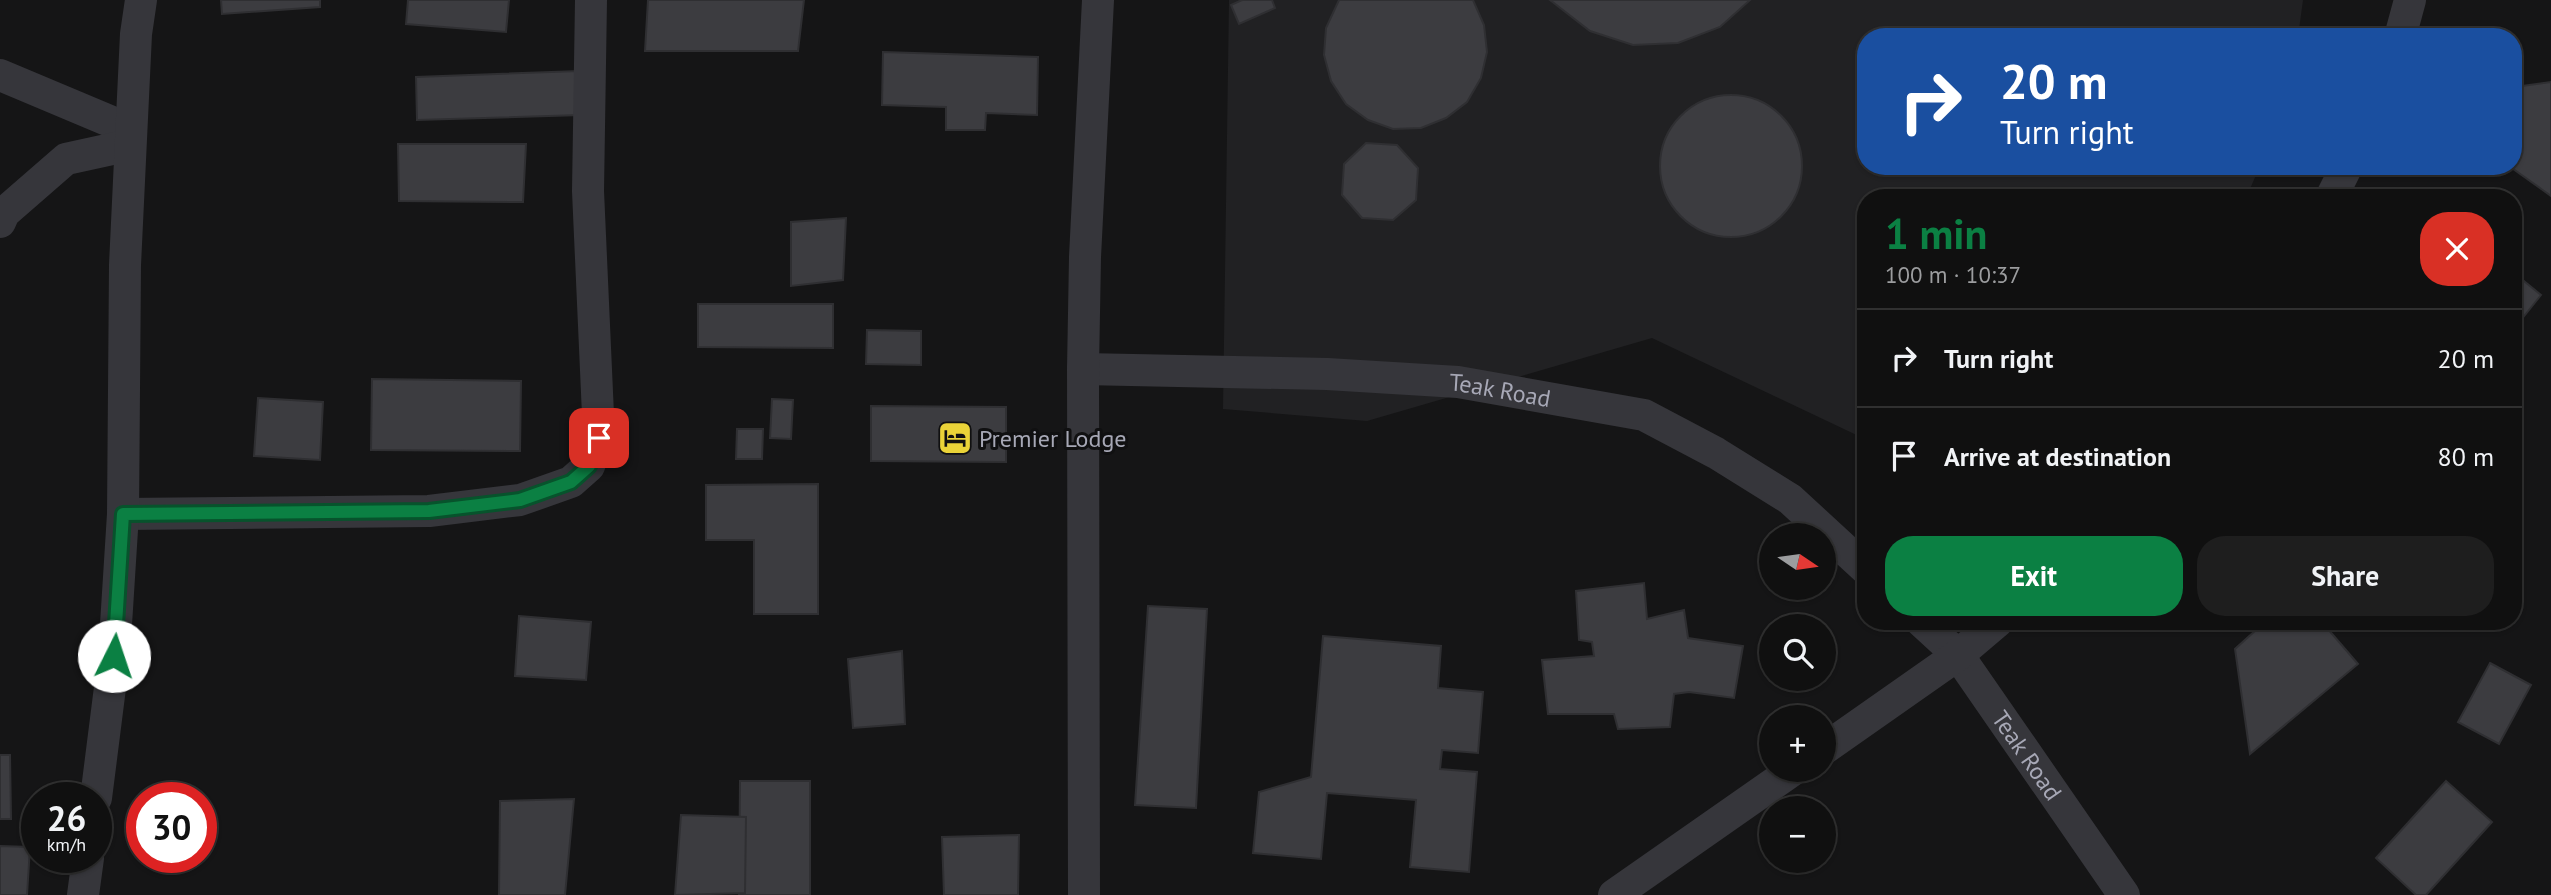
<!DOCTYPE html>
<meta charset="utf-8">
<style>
body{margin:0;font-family:"PT Sans",sans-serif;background:#1e1e1e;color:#f1f3f6;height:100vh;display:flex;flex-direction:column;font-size:26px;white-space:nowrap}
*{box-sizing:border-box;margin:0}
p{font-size:23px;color:#9c9d9f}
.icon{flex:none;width:38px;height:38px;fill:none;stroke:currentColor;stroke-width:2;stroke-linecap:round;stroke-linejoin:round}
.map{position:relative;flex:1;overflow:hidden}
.drawer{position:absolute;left:1857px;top:189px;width:665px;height:441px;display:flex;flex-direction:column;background:#101010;border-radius:28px;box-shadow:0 2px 5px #0004,0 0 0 2px #303030}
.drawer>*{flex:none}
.hud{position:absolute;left:1857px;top:28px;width:665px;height:147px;border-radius:28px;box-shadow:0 2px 5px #0004,0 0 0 2px #303030;background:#1a4fa0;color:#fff;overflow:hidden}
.needle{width:46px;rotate:103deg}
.tools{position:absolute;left:1759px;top:523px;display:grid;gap:14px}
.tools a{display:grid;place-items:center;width:77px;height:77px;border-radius:50%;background:#101010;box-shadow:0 2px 5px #0004,0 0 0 2px #303030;font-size:35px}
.speed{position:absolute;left:21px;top:782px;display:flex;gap:14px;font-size:35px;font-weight:700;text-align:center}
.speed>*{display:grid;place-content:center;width:91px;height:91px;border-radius:50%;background:#101010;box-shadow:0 2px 5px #0004,0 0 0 2px #303030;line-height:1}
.speed small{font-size:18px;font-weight:400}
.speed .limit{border:10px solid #d22;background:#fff;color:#111}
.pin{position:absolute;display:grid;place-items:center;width:60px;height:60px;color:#fff;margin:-30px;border-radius:14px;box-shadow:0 4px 10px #0006}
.me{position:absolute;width:77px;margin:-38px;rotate:4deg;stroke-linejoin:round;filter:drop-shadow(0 0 5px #0008)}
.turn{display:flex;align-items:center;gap:24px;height:147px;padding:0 28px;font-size:32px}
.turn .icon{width:91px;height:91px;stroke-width:2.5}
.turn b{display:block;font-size:49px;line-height:60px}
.round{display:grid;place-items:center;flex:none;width:74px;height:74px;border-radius:28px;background:#1e1e1e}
.summary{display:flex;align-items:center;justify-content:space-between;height:119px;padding:0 28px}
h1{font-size:42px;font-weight:700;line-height:52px;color:#0b8043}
.action{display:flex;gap:14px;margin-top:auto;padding:14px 28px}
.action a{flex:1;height:80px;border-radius:28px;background:#0b8043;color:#fff;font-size:28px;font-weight:700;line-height:80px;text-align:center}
.action a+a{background:#1e1e1e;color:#f1f3f6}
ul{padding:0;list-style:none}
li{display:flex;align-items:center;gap:21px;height:98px;padding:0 28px;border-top:2px solid #303030}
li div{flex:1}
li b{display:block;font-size:26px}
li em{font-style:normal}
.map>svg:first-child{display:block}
.built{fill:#212123}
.building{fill:#3c3c40;stroke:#2f2f32;stroke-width:2}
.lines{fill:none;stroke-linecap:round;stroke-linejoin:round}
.street{stroke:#36363b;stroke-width:32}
.route-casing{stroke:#07532c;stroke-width:18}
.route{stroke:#0b8043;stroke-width:12}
.labels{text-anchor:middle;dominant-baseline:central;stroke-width:6;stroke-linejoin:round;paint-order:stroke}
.street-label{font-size:24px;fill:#a7a8b6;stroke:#101011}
.poi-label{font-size:24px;fill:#a7a8b6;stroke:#101011;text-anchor:start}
</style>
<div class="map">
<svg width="2551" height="895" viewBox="0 0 2551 895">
<rect width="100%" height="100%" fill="#151516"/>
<polygon class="built" points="1229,0 2303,0 2298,37 1866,37 1866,166 2260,166 2246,198 1866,198 1865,439 1652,338 1367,421 1223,409"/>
<g class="building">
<polygon points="221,0 320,0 320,7 222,14"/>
<polygon points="408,0 509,0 506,32 406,24"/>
<polygon points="648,0 804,0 798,51 645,51"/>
<polygon points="1242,0 1272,0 1275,8 1239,24 1231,5"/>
<polygon points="1339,0 1473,0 1484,25 1487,52 1481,78 1467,102 1446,118 1421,128 1393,129 1368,120 1346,104 1331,81 1324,55 1326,28"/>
<polygon points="1550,0 1750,0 1720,27 1678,43 1633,45 1590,31"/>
<polygon points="883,52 1038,57 1037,115 986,113 985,130 946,130 946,107 882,105"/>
<polygon points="579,71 581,115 417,120 416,77"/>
<polygon points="2551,82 2551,196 2509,166 2513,166 2513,84 2522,86"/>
<circle cx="1731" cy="166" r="71"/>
<polygon points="1366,143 1397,145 1418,168 1416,200 1393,220 1362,218 1342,195 1344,164"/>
<polygon points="398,144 526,144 523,202 399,201"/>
<polygon points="846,218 843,280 791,286 791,222"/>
<polygon points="2513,272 2541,295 2513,330"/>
<polygon points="698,304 833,304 833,348 698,347"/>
<polygon points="867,330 921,331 921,365 866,364"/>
<polygon points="372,379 521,381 520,451 371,450"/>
<polygon points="258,398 323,402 320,460 254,456"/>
<polygon points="772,399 793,400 791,439 770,438"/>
<polygon points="871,406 1006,407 1006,462 871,461"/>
<polygon points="737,429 763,429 762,459 736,459"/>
<polygon points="818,484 818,614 754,614 754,540 706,540 706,485"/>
<polygon points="1644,583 1647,619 1684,610 1688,638 1743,646 1734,698 1689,692 1674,694 1670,727 1618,729 1614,714 1548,714 1542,660 1594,656 1592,642 1579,640 1576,591"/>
<polygon points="1148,606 1207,609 1196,808 1135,805"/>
<polygon points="519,616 591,622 586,680 515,676"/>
<polygon points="2266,621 2321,621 2358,664 2250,754 2235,649"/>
<polygon points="1323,636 1441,646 1438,688 1483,692 1478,753 1442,750 1440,769 1477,772 1469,872 1410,867 1416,800 1327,793 1321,859 1253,853 1259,792 1311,777"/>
<polygon points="902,651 905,724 853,728 848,659"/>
<polygon points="2490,663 2531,685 2499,744 2458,722"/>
<polygon points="0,755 10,755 11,819 0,819"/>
<polygon points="740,781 810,781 810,895 739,895"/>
<polygon points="2446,781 2492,822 2426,895 2416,895 2376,858"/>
<polygon points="574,799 565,895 499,895 500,801"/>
<polygon points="681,815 746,817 745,893 675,895"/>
<polygon points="1019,835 1018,895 944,895 942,837"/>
<polygon points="0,846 30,847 27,895 0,895"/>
</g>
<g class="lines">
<g class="street">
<polyline points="2400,37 2410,0"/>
<polyline points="0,75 131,130"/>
<polyline points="2331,198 2347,166"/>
<polyline points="0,222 4,213 66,159 130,145"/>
<path id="s1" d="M 1083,369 L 1327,374 L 1458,382 L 1644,415 L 1716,453 L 1790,499 L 1866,569"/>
<polyline points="123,514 429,511 520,500 571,482 589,466 599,437 588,191 591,0"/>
<path id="s2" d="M 1921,621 L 1958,655 L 2124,895"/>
<polyline points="1824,749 1958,655 1998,621"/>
<polyline points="96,798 114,656 123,514 125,265 136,34 141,0"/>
<polyline points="83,895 88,858"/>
<polyline points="1084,895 1083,369 1085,257 1098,0"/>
<polyline points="1614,895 1793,770"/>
</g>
</g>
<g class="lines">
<g class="route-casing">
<polyline id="route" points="114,656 123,514 429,511 520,500 571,482 589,466 599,438"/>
</g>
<use href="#route" class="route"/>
</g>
<defs>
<g id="hotel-square" transform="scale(1.75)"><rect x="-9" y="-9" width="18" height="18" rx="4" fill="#ead338" stroke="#101011"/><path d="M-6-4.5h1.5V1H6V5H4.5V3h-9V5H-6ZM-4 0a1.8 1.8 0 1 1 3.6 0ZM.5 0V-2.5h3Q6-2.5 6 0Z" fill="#111"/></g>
</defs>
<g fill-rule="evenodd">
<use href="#hotel-square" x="955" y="438"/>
</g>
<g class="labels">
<g class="street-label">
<text stroke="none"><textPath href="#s1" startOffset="418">Teak Road</textPath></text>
<text stroke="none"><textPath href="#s2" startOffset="172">Teak Road</textPath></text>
</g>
<g class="poi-label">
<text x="979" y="438">Premier Lodge</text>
</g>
</g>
</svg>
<div class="tools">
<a><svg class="needle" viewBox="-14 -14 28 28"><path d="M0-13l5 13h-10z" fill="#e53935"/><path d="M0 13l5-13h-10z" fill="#9c9d9f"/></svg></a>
<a><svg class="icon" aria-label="search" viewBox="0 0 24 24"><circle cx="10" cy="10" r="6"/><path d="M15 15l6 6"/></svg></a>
<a>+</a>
<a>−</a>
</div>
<div class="speed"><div>26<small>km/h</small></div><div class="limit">30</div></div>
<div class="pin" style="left:599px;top:438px;background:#d93025"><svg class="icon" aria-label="arrive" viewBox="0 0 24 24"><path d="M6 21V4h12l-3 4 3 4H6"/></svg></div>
<svg class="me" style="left:114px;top:656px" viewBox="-20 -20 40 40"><circle r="19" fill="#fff"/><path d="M0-13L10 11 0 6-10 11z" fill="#0b8043"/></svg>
<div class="hud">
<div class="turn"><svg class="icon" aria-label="right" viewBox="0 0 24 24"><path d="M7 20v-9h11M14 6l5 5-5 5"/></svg><div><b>20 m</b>Turn right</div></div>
</div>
<section class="drawer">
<div class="summary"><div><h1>1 min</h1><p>100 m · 10:37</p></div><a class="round" style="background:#d93025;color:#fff"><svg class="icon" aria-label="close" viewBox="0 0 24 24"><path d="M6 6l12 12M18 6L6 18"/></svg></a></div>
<ul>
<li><svg class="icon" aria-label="right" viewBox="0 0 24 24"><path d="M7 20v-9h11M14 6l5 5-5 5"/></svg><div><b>Turn right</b></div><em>20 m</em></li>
<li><svg class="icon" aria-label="arrive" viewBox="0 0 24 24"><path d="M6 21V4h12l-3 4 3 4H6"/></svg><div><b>Arrive at destination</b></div><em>80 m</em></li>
</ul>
<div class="action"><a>Exit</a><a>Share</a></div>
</section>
</div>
